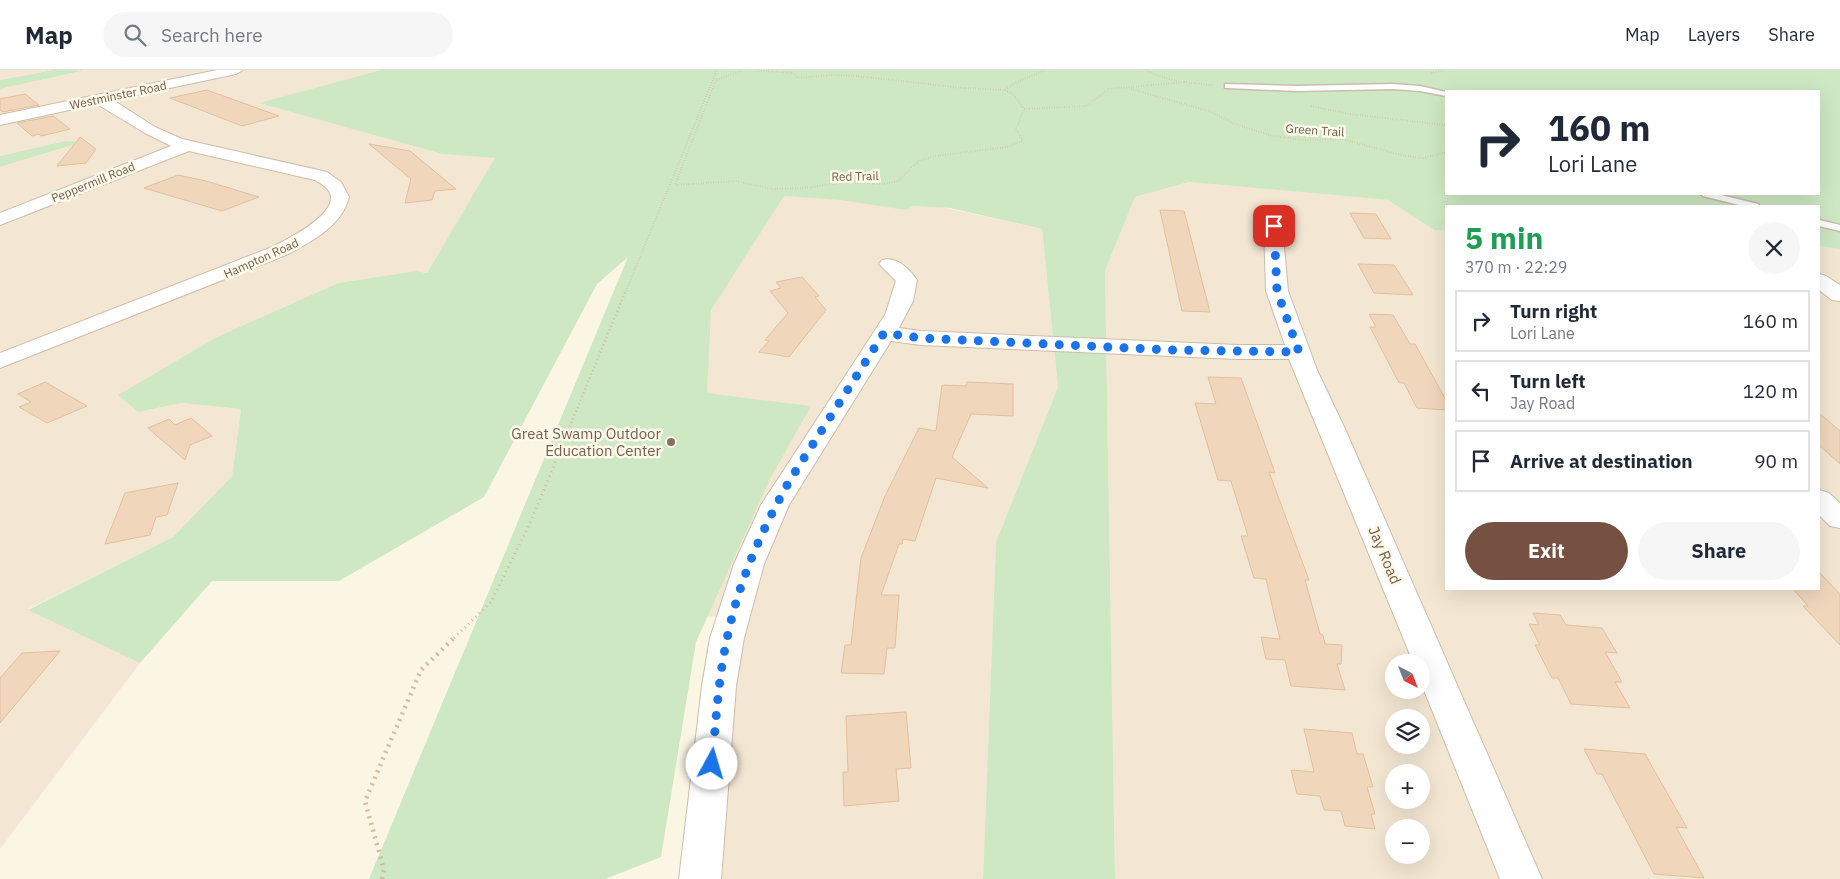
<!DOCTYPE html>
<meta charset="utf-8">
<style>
body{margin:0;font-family:"IBM Plex Sans",sans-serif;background:#f6f6f7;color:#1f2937;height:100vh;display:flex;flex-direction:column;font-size:19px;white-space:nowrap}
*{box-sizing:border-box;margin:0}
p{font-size:16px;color:#747a83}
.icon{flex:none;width:28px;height:28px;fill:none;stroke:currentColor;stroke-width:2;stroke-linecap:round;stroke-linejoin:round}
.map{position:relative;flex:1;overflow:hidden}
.details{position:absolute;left:1445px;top:135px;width:375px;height:385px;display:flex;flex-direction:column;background:#fff;border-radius:0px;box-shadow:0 5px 20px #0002}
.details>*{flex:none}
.guide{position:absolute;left:1445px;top:20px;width:375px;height:105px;border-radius:0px;box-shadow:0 5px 20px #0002;background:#fff;color:#1f2937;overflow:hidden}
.needle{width:32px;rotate:138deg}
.controls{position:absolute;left:1385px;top:584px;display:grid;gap:10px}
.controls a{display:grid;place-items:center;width:45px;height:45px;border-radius:50%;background:#fff;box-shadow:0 5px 20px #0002;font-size:25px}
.pin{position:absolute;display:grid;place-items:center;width:42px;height:42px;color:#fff;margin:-21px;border-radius:10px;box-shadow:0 2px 8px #0006}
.me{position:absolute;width:55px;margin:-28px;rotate:6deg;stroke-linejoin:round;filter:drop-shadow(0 0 4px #0008)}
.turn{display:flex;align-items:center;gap:18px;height:105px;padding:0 20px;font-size:22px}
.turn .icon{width:65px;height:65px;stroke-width:2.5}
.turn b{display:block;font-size:35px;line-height:42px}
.round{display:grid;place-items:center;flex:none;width:52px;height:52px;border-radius:26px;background:#f6f6f7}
.summary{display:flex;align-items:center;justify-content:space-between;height:85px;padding:0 20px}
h1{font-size:30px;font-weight:800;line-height:38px;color:#1e9e55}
.action{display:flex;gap:10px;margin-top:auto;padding:10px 20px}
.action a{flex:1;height:58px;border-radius:30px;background:#765041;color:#fff;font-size:20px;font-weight:800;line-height:58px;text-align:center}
.action a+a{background:#f6f6f7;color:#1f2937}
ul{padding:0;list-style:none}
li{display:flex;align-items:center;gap:15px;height:62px;margin:0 10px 8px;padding:0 10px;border:2px solid #e0e1e3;border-radius:0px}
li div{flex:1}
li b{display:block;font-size:19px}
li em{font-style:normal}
header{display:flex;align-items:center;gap:30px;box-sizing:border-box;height:70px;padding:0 25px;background:#fff;border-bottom:1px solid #e0e1e3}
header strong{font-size:24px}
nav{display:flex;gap:28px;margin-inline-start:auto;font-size:18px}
.search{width:350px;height:45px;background:#f6f6f7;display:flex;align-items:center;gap:12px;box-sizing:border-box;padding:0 18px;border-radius:28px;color:#747a83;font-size:19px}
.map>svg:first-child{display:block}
.residential{fill:#f3e7d3;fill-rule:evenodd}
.green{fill:#cee8c3;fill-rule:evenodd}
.building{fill:#f0d7bc;stroke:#e2bf9d}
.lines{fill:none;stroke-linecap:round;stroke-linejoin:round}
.service-casing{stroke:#ccbdab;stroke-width:3}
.minor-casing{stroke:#ccbdab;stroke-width:2}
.path-far3{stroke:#d4baa0;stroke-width:2;stroke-dasharray:0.5 2;stroke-linecap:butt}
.path-far2{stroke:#d4baa0;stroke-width:2.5;stroke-dasharray:1 3;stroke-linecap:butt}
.path-far1{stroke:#d4baa0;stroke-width:3;stroke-dasharray:1 4;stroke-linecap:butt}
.path{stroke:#d4baa0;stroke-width:4.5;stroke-dasharray:2 5;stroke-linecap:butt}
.service{fill:#fff;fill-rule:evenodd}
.minor{fill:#fff;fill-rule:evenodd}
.route{stroke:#1a73e8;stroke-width:9;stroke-dasharray:0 16.2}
.education-dot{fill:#8d6e63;stroke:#fef9ea;stroke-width:2}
.labels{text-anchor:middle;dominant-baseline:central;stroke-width:5;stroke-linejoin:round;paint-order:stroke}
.far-street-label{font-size:12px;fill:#735d4a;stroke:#fef9ea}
.education-label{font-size:15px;fill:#785e54;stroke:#fef9ea;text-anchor:end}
.street-label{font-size:15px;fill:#735d4a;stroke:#fef9ea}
</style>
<header>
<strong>Map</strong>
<div class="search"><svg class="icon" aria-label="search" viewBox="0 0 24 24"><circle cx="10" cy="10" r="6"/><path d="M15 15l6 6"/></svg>Search here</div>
<nav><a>Map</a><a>Layers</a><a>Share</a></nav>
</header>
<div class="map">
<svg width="1840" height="809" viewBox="0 0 1840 809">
<rect width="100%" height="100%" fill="#fbf5e4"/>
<g class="residential">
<polygon points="0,0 53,0 0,10"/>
<polygon points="86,0 381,0 260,33 442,84 496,88 427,203 416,201 338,213 217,267 119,325 138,342 182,333 241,339 232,406 173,467 28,539 140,593 0,779 0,97 81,73 65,71 0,86 0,19"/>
<path d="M 1189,112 L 1388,130 L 1434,160 L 1446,160 L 1446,519 L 1819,519 L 1819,176 L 1840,179 L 1840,809 L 1115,809 L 1105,201 L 1135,127 ZM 1394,592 L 1421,592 L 1421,620 L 1394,620 ZM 1394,648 L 1421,648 L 1421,675 L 1394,675 ZM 1394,702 L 1421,702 L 1421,730 L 1394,730 ZM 1394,758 L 1421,758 L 1421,785 L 1394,785 Z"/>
<polygon points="797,124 919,132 1042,159 1058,317 996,472 983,809 700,809 733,546 520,550 674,147"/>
</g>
<g class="green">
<polygon points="53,0 86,0 0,19 0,10"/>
<path d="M 381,0 L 1840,0 L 1840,179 L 1819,176 L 1819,136 L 1446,136 L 1446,160 L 1434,160 L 1388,130 L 1189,112 L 1135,127 L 1105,201 L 1115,809 L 983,809 L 996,472 L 1058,317 L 1042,159 L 950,138 L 913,136 L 906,140 L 841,130 L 784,126 L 711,240 L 707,323 L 811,336 L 770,409 L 696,572 L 661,787 L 605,809 L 369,809 L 628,187 L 597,214 L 484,427 L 339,511 L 212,511 L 140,593 L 28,540 L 173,467 L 232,406 L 241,339 L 182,333 L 138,342 L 118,325 L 217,267 L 338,213 L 416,201 L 427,203 L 495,88 L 442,84 L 259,33 ZM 1446,21 L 1819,21 L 1819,124 L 1446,124 Z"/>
<polygon points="65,71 83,72 0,97 0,86"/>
</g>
<g class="building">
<polygon points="207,20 279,46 242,56 170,28"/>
<polygon points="25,24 39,35 3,42 0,40 0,29"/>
<polygon points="53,46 70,59 41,66 39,64 32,66 17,53"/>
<polygon points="80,67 96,79 86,93 57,96"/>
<polygon points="369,74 410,81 456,119 435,121 432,130 405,133 411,109"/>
<polygon points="178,105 206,111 259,127 222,141 144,118"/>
<polygon points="1160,140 1184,141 1210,242 1182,241"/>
<polygon points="1350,143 1376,144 1391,169 1364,168"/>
<polygon points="1358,194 1394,195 1413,225 1374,223"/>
<polygon points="802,207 819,226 815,227 826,240 789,287 759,282 769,271 765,270 788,243 770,221 781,218 776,212"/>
<polygon points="1369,244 1393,245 1410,274 1415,274 1446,330 1446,340 1417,338 1404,313 1399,313 1370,257 1376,257"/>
<polygon points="1208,307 1241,308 1275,403 1269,402 1309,510 1305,510 1320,564 1323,565 1325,574 1342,575 1341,594 1337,594 1345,620 1291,616 1285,590 1266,589 1261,567 1280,569 1266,509 1254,508 1241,466 1248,466 1231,411 1218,410 1195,333 1216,334"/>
<polygon points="45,312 87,336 47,353 19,337 31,332 18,324"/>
<polygon points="967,312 1013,314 1013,346 971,344 952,387 988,418 936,408 915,471 903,469 902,474 899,474 881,525 899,525 895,578 887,578 884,604 841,603 845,575 851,575 861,488 885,426 919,358 936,361 942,315 966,316"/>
<polygon points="1819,343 1840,361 1840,394 1819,375"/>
<polygon points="191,348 212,366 190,375 185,390 148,358 169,349 175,355"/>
<polygon points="178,413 167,445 156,447 150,465 105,474 125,423"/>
<polygon points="1819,502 1840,524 1840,575 1803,536 1808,536 1793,519 1819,519"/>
<polygon points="1533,543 1560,545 1566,555 1602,558 1617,583 1605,582 1622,612 1615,612 1630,638 1571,634 1558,608 1552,608 1535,575 1540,575 1529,554 1539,555"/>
<polygon points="60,581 0,653 0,608 22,583"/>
<polygon points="906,642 911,698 896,699 899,731 844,736 843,702 848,702 846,646"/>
<polygon points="1304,659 1352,663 1357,684 1363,684 1373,717 1367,717 1375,744 1371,744 1375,759 1345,756 1341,741 1324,740 1320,726 1297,724 1291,700 1314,702"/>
<polygon points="1584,679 1645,684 1687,758 1676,757 1704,808 1654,804 1602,704 1597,704"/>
</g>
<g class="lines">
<g class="service-casing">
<g id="service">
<polygon points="1225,14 1297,16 1393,14 1420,16 1446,22 1446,26 1420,21 1393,19 1297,21 1228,18 1225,18"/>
<polygon points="1701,124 1717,124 1758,134 1759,136 1743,136 1703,126"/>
<polygon points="1819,150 1840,155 1840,161 1819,156"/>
</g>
</g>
<g class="minor-casing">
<g id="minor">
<path d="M 217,0 L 243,0 L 236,4 L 113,30 L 155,57 L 182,69 L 327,102 L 341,112 L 349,127 C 342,156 311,172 286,185 L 0,298 L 0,283 L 272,177 C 288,169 332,147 331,127 C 330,118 321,114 315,110 L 189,81 L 0,155 L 0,143 L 171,76 L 145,63 L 97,34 L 0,55 L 0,45 Z"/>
<path d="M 1273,150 L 1280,152 L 1282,156 L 1288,221 L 1317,300 L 1346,361 L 1542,809 L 1500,809 L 1421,613 L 1421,592 L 1413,592 L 1289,289 L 1237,289 L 921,275 L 891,271 L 789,435 L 764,494 L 744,568 L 736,616 L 721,809 L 679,809 L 702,616 L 710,568 L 734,494 L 761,435 L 885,245 L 896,211 L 879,194 L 882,190 C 896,186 909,198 917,210 L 913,231 L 899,258 L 921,261 L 1237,275 L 1285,275 L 1266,221 L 1264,156 L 1266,152 Z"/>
<polygon points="1819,204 1826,206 1840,215 1840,231 1832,230 1819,220"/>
<polygon points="1819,420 1829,423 1840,433 1840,458 1830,456 1819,445"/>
</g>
</g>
<g class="path-far3">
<polyline points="743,0 716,10 675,115 736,111 773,119 804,118 848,112 883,114 898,111 919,91 935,86 1007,77 1023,71 1016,59 1024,39 1086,36 1109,19 1185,12"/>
<polyline points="756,0 793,3 798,8 831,5 857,6 963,18 1005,20 1015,13 1045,0"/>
<polyline points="1146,0 1161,7 1178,11"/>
<polyline points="1431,3 1444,0"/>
<polyline points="1184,12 1212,15"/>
<polyline points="1131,19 1212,42 1233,53 1272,66 1304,70 1342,69 1405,86 1423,88 1446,82"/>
<polyline points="1005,20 1013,24 1024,39"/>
<polyline points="1311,36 1349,44 1446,55"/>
<polyline points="626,221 717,0"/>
</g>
<polyline class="path-far2" points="562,375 626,220"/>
<polyline class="path-far1" points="454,568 491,532 530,453 563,374"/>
<polyline class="path" points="382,809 384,800 365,731 421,600 455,567"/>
<use href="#service" class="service"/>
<use href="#minor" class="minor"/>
</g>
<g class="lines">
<path class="route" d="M 712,694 C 716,652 718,610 727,569 C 738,513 762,459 790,410 L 884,263 L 920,268 L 1172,280 L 1299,282 L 1277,221 L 1274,156"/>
</g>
<circle class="education-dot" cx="671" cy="372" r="5"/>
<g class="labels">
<g class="far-street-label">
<text transform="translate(118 25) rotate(-12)">Westminster Road</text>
<text transform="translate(1315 60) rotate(4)">Green Trail</text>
<text transform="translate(855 106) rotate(-1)">Red Trail</text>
<text transform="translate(93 112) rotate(-22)">Peppermill Road</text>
<text transform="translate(261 188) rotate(-24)">Hampton Road</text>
</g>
<g class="education-label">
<text x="661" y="363">Great Swamp Outdoor<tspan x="661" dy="17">Education Center</tspan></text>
</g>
<g class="street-label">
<text transform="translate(1385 485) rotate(67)">Jay Road</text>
</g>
</g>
</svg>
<div class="controls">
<a><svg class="needle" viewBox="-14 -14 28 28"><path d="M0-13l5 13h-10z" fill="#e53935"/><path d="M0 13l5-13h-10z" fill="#747a83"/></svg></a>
<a><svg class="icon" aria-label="layers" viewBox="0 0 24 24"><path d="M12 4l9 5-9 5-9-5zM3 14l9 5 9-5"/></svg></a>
<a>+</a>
<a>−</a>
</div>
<div class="pin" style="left:1274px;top:156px;background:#d93025"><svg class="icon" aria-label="arrive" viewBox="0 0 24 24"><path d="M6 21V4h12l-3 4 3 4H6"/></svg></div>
<svg class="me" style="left:712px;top:694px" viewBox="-20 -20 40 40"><circle r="19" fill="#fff"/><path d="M0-13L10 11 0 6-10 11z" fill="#1a73e8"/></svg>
<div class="guide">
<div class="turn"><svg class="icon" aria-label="right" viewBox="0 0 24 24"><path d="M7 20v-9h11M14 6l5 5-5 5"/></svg><div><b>160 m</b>Lori Lane</div></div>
</div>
<section class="details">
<div class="summary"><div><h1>5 min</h1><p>370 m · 22:29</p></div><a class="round"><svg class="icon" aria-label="close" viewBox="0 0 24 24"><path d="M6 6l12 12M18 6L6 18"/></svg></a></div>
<ul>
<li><svg class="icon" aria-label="right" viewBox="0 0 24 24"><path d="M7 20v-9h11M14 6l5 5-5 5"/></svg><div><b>Turn right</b><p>Lori Lane</p></div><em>160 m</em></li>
<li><svg class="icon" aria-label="left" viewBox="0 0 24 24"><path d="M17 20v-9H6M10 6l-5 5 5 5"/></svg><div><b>Turn left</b><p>Jay Road</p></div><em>120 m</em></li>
<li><svg class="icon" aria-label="arrive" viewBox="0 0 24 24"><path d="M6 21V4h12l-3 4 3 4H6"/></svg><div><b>Arrive at destination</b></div><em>90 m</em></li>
</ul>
<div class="action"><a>Exit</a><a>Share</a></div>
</section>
</div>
